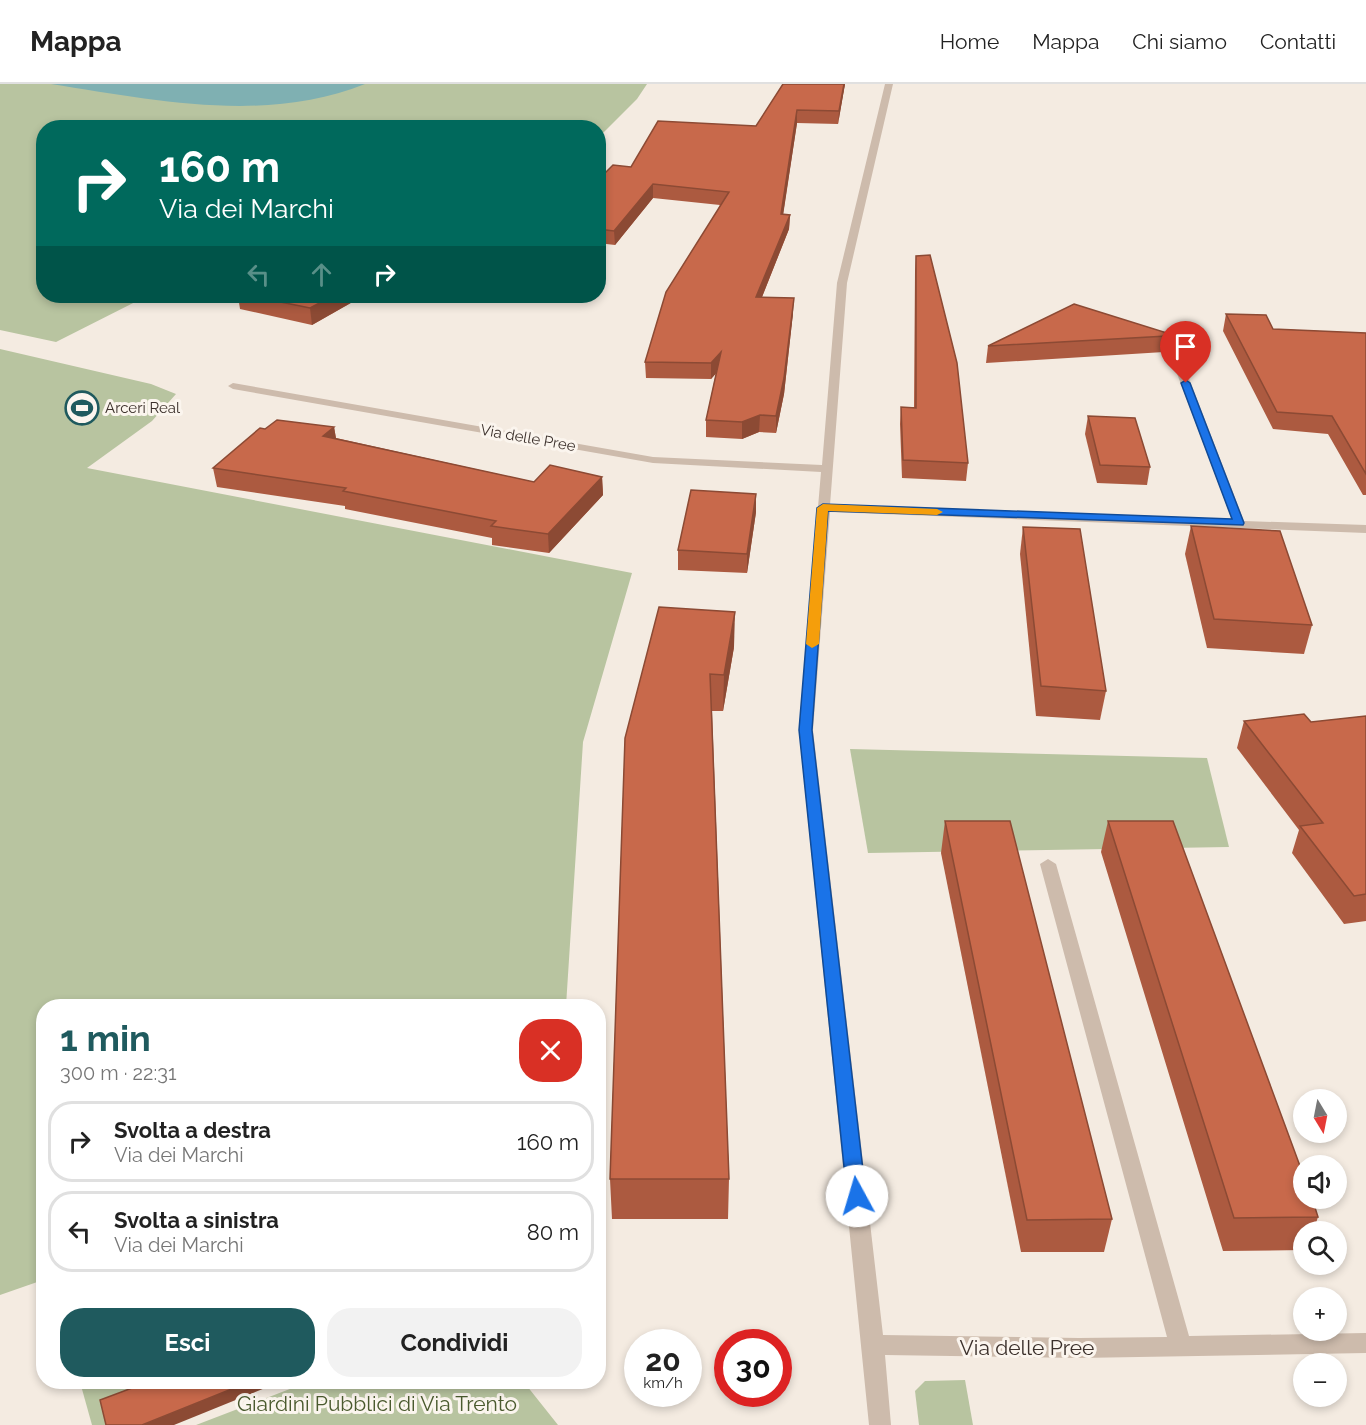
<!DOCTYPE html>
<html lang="it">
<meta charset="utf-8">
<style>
body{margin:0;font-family:Raleway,sans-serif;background:#f2f2f2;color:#222;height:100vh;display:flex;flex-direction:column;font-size:22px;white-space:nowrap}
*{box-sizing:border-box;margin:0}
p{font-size:20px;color:#767676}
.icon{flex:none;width:33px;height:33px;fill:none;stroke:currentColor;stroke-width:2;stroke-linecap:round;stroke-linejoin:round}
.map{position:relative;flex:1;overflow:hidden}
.sheet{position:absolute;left:36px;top:915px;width:570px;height:390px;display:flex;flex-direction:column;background:#fff;border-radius:24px;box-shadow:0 3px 9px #0003}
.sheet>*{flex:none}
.banner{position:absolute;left:36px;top:36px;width:570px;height:183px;border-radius:24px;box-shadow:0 3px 9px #0003;background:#00695c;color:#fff;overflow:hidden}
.needle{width:39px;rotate:170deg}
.controls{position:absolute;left:1293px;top:1005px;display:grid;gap:12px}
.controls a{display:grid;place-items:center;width:54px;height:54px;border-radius:50%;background:#fff;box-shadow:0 3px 9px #0003;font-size:30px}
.speed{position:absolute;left:624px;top:1245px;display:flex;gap:12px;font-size:30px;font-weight:700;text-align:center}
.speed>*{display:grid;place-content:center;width:78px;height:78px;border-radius:50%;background:#fff;box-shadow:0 3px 9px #0003;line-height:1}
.speed small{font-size:15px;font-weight:400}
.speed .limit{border:9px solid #d22;background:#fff;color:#111}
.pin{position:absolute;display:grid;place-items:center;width:51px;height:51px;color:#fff;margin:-62px -26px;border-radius:50% 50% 50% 0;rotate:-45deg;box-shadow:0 0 6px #0007}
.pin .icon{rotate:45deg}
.me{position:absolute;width:66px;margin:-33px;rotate:354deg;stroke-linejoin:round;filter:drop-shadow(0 0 4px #0008)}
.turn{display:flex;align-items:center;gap:21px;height:126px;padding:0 24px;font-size:27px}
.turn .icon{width:78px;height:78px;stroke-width:2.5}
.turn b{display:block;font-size:42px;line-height:51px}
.lanes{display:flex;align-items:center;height:57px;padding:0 24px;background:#0003;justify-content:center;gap:30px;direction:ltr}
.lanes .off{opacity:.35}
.round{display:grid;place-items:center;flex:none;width:63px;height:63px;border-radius:24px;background:#f2f2f2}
.summary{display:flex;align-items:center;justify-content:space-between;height:102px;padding:0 24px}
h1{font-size:36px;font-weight:700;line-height:45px;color:#1f5a5e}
.action{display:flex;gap:12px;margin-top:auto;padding:12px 24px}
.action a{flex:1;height:69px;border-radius:24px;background:#1f5a5e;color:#fff;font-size:24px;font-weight:700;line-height:69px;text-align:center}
.action a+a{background:#f2f2f2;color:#222}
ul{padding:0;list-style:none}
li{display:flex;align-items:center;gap:18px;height:81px;margin:0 12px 9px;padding:0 12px;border:3px solid #e0e0e0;border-radius:24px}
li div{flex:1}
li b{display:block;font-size:22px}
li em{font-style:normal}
header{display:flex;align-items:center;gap:36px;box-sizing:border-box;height:84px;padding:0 30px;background:#fff;border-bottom:2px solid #e0e0e0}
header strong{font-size:28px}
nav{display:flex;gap:33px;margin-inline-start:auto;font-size:21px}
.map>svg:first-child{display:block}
.green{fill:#b8c4a0}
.water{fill:#7fb0b2}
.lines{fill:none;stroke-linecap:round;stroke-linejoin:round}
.minor{fill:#cdbbac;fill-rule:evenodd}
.wall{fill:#ac5a40}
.shaded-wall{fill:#8c4a34}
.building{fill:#c8694b;stroke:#8c4a34;stroke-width:1.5}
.route{fill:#1a73e8;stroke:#114b97;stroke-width:1.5}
.slow{fill:#f59e0b}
.labels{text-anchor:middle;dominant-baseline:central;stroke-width:6;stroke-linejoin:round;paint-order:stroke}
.far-poi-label{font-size:15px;fill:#3b302b;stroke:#fbf5ee;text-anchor:start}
.far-street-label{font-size:15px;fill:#3b302b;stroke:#fbf5ee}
.near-street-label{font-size:21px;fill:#3b302b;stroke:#fbf5ee}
.near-park-label{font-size:21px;fill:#4a5a2e;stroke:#fbf5ee}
</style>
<header>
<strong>Mappa</strong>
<nav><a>Home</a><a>Mappa</a><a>Chi siamo</a><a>Contatti</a></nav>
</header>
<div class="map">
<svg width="1366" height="1341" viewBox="0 0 1366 1341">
<rect width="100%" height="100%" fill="#f4ebe1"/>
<g class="green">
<polygon points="0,0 647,0 637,15 599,53 598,44 44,44 44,212 147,212 56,258 0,246"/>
<polygon points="0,265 151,300 176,310 152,337 87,384 632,489 583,658 566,922 44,922 43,1196 0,1211"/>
<polygon points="850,665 1207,674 1229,763 868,769"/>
<polygon points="965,1296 973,1341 919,1341 915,1307 925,1297"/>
<polygon points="80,1298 220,1298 106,1341 92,1341"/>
<polygon points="308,1298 527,1298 527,1302 558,1341 196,1341"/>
</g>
<path class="water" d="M 51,0 L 365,0 C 266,40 153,16 51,0 Z"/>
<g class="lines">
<polygon class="minor" points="885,0 893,0 847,199 830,421 1232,436 1173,279 1178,276 1183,279 1244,437 1366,441 1366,449 830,428 813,646 883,1251 1079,1254 1167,1253 1040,780 1048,775 1056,780 1189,1252 1366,1249 1366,1269 1079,1274 885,1271 891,1341 869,1341 799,646 821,388 653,379 233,305 228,302 233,299 653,373 822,381 837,199"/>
</g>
<g class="wall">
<polygon points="783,0 845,0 838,40 797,39 783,130 790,131 789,145 762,213 793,229 784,310 776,349 759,348 742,355 706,353 706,336 716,289 711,295 646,294 645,278 720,121 653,114 615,161 598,159 598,96 631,83 756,42"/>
<polygon points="916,172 968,379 966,397 902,394 900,340 901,323 914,323 915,187"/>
<polygon points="238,212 363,212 312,241 240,225"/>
<polygon points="1226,230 1273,245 1366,249 1366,411 1363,411 1328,350 1273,345 1223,247"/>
<polygon points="1167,249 1164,268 986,279 988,262"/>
<polygon points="1088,332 1150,383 1147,401 1097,399 1085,350"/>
<polygon points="334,343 336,354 534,398 602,393 603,411 549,469 492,461 492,454 345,425 345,422 217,403 213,384 265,345"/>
<polygon points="756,428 747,489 678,486 678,466"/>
<polygon points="1191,442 1312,541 1304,570 1207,564 1185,470"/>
<polygon points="1023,443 1106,607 1100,636 1036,632 1020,470"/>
<polygon points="734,563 723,627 712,627 729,1095 728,1135 612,1135 610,1095 625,654"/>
<polygon points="1366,632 1366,837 1344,840 1292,769 1299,746 1237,664 1244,637 1311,638"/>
<polygon points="945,737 1112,1135 1104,1168 1021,1168 941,769"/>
<polygon points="1108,737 1318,1133 1313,1148 1304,1148 1304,1166 1223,1167 1101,768"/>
</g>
<g class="shaded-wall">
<polygon points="844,0 845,0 838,40 839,27"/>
<polygon points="797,26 797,39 781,145 781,130"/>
<polygon points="653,100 653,114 615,161 614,147"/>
<polygon points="790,131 789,145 756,228 756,213"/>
<polygon points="333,212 363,212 312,241 310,224"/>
<polygon points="794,214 793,229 784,310 776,349 776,332"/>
<polygon points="721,268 721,284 711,295 711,279"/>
<polygon points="760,331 759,348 742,355 742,338"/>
<polygon points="334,343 337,361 323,352"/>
<polygon points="602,393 603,411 549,469 548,450"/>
<polygon points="756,410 756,428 747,489 747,470"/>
<polygon points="735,528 734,563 723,627 724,591"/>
<polygon points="249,1298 280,1298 174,1341 142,1341"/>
</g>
<g class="building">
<polygon points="783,0 844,0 839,27 797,26 781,130 790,131 756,213 794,214 784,294 776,332 760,331 742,338 706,336 721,268 711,279 645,278 666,208 729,108 653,100 614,147 598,145 598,96 613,81 631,83 658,37 756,42"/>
<polygon points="930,171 957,279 968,379 903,376 901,323 916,324 916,172"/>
<polygon points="251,212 333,212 310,224"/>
<polygon points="1074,220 1167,249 1167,252 988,262"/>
<polygon points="1226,230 1266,231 1273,245 1366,249 1366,390 1332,332 1277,328"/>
<polygon points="1088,332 1135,334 1150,383 1100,381"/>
<polygon points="277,336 334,343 323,352 534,398 550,381 602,393 548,450 491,442 496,437 343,407 346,404 213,384 260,344 265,345"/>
<polygon points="691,406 756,410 747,470 678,466"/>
<polygon points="1191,442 1280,447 1312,541 1214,535"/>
<polygon points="1023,443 1080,445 1106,607 1041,602"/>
<polygon points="659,523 735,528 724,591 710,590 729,1095 610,1095 625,654"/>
<polygon points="1304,630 1311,638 1366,632 1366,810 1354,812 1300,742 1323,739 1244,637"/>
<polygon points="945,737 1010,737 1112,1135 1027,1136"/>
<polygon points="1108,737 1173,737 1304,1093 1304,1114 1312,1114 1318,1133 1234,1134"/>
<polygon points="148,1298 249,1298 142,1341 106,1341 100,1316"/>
</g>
<polygon class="route" points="1186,296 1190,299 1244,439 1243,441 828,427 812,646 866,1112 863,1117 857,1120 850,1117 847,1112 799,646 817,424 823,420 1232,435 1181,299"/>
<polygon class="slow" points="823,420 937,425 943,428 937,431 828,427 819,560 812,564 806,560 817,424"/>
<defs>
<g id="stadium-ring" transform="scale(1.725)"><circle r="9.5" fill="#fbf5ee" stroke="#1f5a5e" stroke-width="1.5"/><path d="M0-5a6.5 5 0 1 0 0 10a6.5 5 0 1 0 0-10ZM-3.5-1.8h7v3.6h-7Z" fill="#1f5a5e"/></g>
</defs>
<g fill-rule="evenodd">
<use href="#stadium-ring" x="82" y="324"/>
</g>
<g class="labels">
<g class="far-poi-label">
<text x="105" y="324">Arceri Real</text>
</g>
<g class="far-street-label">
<text transform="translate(528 354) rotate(10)">Via delle Pree</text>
</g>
<g class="near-street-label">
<text x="1027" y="1263">Via delle Pree</text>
</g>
<g class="near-park-label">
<text x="377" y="1319">Giardini Pubblici di Via Trento</text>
</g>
</g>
</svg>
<div class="controls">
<a><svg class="needle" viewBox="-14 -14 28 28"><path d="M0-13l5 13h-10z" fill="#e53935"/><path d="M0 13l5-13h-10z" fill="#767676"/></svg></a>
<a><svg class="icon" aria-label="sound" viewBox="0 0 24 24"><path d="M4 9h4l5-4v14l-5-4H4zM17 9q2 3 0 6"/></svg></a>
<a><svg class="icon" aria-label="search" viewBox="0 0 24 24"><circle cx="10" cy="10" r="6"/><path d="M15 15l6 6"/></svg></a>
<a>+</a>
<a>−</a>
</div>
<div class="speed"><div>20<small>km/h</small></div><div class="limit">30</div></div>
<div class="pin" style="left:1186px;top:299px;background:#d93025"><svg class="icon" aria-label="arrive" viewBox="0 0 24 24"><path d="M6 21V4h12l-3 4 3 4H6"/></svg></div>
<svg class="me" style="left:857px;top:1112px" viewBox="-20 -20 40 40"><circle r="19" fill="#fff"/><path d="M0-13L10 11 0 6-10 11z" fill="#1a73e8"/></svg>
<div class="banner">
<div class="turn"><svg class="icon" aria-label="right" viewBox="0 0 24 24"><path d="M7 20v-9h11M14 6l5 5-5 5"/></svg><div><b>160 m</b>Via dei Marchi</div></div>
<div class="lanes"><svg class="icon off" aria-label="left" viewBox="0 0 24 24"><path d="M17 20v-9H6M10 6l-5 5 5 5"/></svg><svg class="icon off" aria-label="ahead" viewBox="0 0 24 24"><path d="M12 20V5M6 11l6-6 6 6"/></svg><svg class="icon" aria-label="right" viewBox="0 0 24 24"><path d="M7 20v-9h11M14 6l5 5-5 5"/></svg></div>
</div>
<section class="sheet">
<div class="summary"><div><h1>1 min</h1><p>300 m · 22:31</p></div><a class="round" style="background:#d93025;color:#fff"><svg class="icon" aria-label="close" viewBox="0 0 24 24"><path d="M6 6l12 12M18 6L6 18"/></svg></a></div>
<ul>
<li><svg class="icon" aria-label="right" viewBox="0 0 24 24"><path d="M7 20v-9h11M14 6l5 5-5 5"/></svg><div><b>Svolta a destra</b><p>Via dei Marchi</p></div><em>160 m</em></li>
<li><svg class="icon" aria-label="left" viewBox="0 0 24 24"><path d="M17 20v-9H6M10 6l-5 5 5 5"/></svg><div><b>Svolta a sinistra</b><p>Via dei Marchi</p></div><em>80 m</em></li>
</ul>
<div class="action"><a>Esci</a><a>Condividi</a></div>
</section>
</div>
